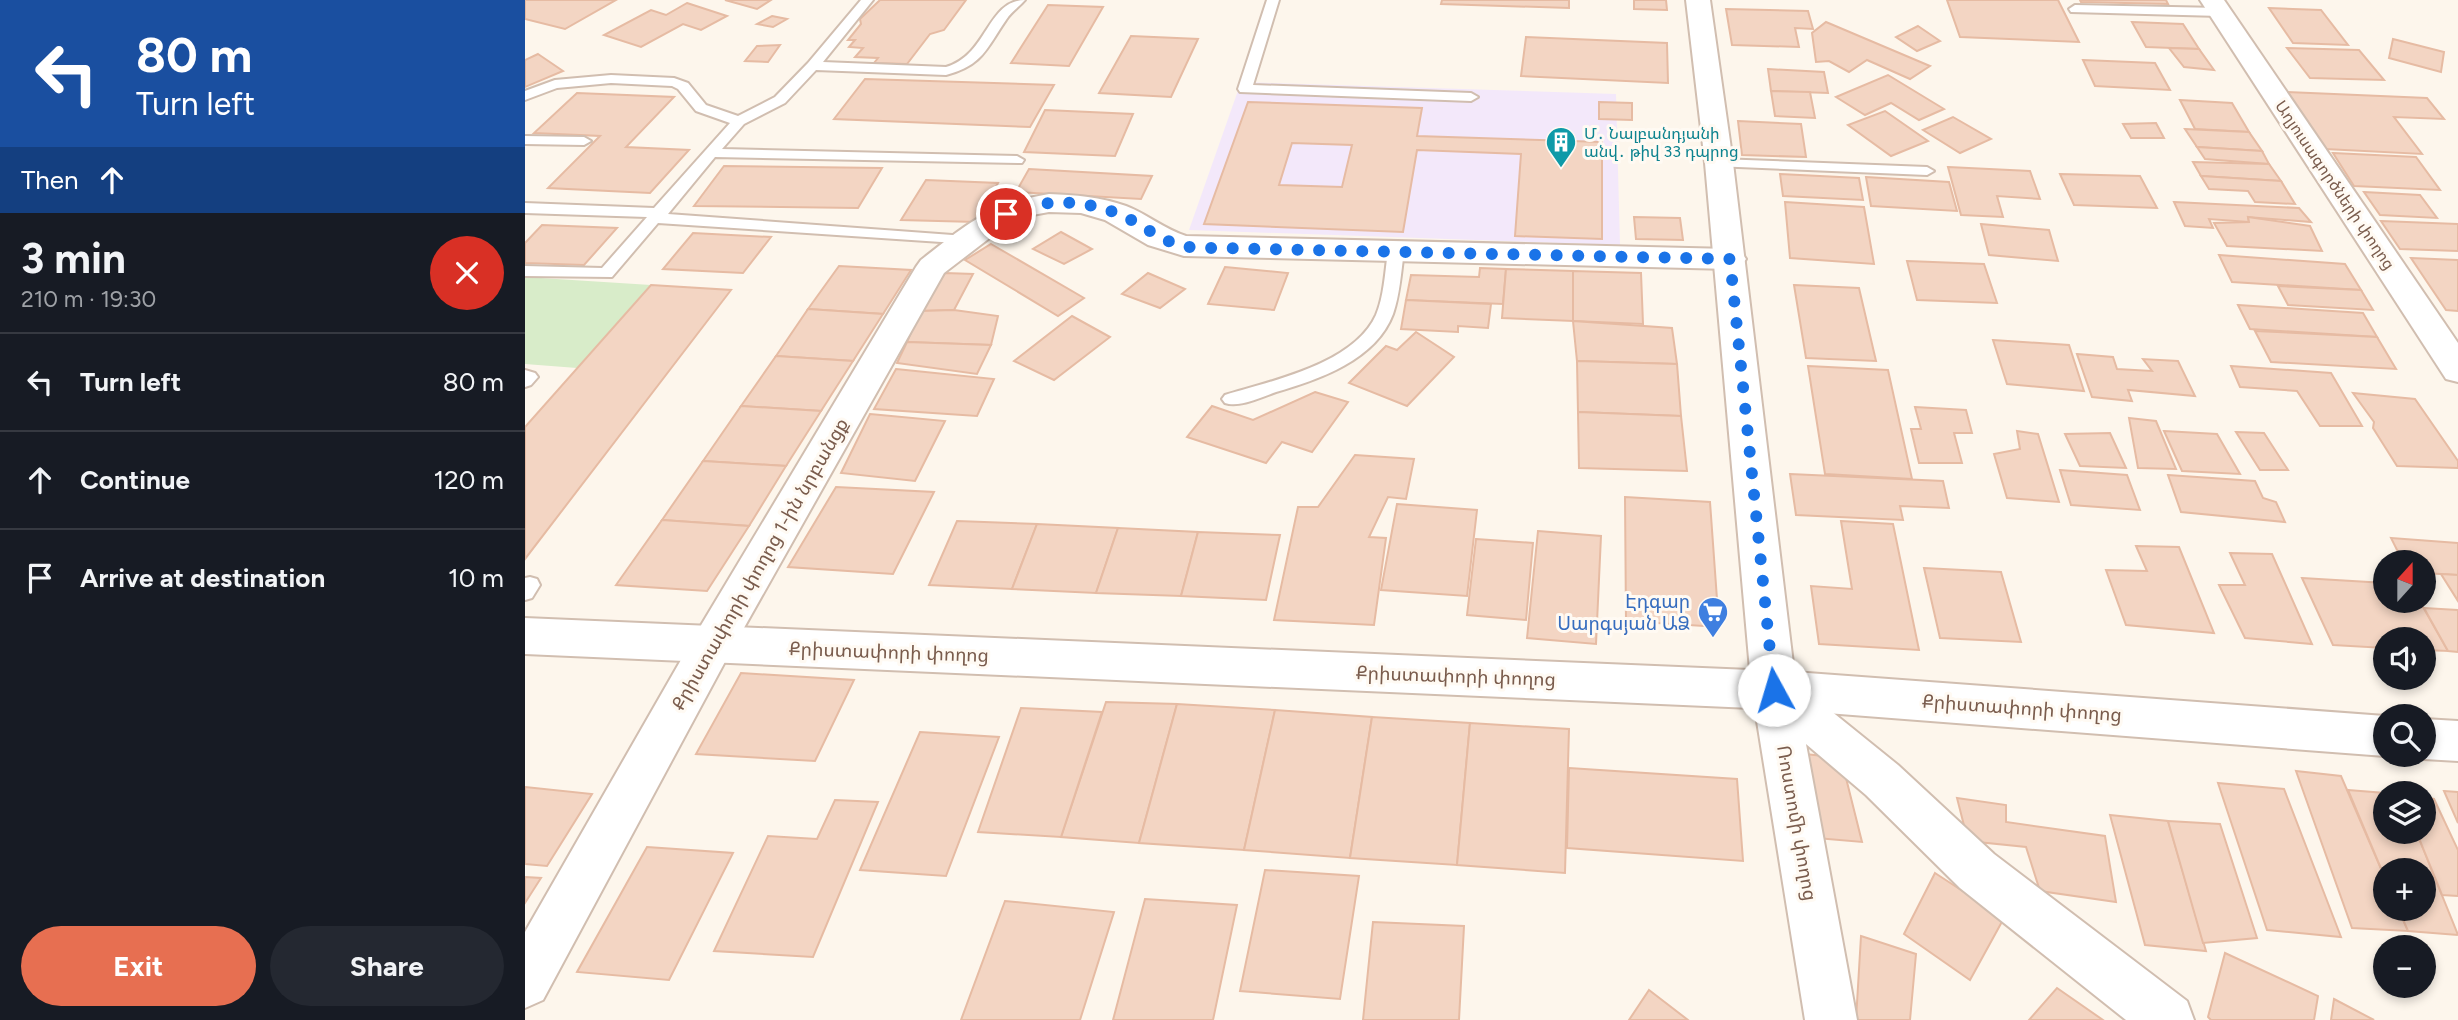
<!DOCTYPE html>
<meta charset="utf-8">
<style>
body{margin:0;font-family:Figtree,"Noto Sans Armenian",sans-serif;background:#242831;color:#f1f3f6;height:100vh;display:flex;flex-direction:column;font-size:26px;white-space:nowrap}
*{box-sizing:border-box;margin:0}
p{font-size:23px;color:#9ea1a6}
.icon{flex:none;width:38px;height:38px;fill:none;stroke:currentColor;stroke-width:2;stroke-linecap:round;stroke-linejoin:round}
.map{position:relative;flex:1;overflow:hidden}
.sheet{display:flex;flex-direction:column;background:#171b24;width:525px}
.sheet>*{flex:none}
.guide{background:#1a4fa0;color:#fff;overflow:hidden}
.needle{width:46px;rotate:21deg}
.fabs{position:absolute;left:1848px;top:550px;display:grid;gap:14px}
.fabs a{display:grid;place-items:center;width:63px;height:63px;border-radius:50%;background:#171b24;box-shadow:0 4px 10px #0003;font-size:35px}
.pin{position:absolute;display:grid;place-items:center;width:60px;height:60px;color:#fff;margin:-30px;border:4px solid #fff;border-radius:50%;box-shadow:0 2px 7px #0007}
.me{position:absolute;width:77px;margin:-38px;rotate:354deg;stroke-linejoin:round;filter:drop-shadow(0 0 5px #0008)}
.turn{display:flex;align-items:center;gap:24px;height:147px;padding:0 21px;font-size:32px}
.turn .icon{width:91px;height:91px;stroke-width:2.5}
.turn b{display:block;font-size:49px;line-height:60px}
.then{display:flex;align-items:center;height:66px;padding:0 21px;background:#0003;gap:14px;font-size:26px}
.round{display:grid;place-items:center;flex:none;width:74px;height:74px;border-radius:37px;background:#242831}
.headline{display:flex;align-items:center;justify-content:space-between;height:119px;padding:0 21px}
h1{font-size:42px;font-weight:700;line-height:52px}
.button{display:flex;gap:14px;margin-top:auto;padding:14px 21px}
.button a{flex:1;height:80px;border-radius:42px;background:#e76f51;color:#fff;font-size:28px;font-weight:700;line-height:80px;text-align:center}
.button a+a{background:#242831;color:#f1f3f6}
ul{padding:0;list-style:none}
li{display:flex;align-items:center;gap:21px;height:98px;padding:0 21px;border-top:2px solid #363941}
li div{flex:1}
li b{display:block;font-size:26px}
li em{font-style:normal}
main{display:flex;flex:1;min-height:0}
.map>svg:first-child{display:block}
.education{fill:#f3e8fa}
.green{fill:#d8ecc9}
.building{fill:#f3d5c3;stroke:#e6bba3;stroke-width:2;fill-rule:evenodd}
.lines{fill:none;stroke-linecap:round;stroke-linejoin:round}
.service-casing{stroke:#d1beb0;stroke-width:4}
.minor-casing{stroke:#d1beb0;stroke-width:4}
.tertiary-casing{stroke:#d1beb0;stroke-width:4}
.service{fill:#fff;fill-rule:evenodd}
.minor{fill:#fff;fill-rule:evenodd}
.tertiary{fill:#fff;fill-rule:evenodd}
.route{stroke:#1a73e8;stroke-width:12;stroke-dasharray:0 21.6}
.labels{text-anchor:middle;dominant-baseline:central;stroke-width:6;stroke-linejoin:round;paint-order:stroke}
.far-culture-label{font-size:16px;fill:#0d838f;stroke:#fffaf3;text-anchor:start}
.far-street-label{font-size:16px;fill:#7a5c4d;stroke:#fffaf3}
.street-label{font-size:19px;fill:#7a5c4d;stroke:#fffaf3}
.shop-label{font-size:19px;fill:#366cbe;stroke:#fffaf3;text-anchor:end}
</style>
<main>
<section class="sheet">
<div class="guide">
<div class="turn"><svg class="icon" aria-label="left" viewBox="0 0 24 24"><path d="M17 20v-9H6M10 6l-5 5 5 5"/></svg><div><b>80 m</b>Turn left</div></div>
<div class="then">Then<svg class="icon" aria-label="ahead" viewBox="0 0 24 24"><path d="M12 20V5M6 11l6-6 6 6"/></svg></div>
</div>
<div class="headline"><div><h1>3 min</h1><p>210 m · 19:30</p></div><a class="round" style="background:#d93025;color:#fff"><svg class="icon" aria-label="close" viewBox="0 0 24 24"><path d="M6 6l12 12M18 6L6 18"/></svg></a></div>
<ul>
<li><svg class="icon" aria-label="left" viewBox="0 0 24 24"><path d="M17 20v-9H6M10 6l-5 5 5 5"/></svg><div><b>Turn left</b></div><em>80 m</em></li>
<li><svg class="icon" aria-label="ahead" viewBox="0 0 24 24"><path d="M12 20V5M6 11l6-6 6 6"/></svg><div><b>Continue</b></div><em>120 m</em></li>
<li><svg class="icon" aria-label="arrive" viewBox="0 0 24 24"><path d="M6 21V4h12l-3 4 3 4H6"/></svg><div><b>Arrive at destination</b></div><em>10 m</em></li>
</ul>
<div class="button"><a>Exit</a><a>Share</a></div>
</section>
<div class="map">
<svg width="1933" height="1020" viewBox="0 0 1933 1020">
<rect width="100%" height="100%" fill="#fdf6ec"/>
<polygon class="education" points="716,82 1091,94 1095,245 664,230"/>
<polygon class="green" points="0,277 126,285 52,368 0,364"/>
<g class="building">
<polygon points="0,0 91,0 40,29 0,19"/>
<polygon points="200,0 246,0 232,9"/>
<polygon points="355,0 441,0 419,30 405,34 382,64 349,63 353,58 330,57 338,48 324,47 330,40 323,40 336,24 335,19"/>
<polygon points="917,0 1044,0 1044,8 916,4"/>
<polygon points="1109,0 1141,0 1142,10 1109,9"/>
<polygon points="1422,0 1533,0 1554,42 1435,37"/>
<polygon points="1555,0 1641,0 1643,4 1556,2"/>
<polygon points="162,3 202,16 176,30 158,24 116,47 79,35 126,10 141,15"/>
<polygon points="523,5 578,7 544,66 486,63"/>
<polygon points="1744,8 1796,10 1823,45 1768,43"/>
<polygon points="1201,9 1283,11 1288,29 1270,28 1274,47 1207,45"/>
<polygon points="247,16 262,19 248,27 232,24"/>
<polygon points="1301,22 1405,66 1385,79 1342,60 1324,72 1304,61 1291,62 1287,33"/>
<polygon points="1607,22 1658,24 1674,49 1621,47"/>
<polygon points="1393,26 1415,41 1392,51 1371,37"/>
<polygon points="606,36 673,39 646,97 574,93"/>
<polygon points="1001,37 1142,43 1143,83 996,76"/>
<polygon points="1868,39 1919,52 1916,72 1864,58"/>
<polygon points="255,45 243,62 220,61 232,46"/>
<polygon points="1644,48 1674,49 1689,70 1659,67"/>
<polygon points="1762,48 1834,50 1859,80 1785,78"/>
<polygon points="13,54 38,71 0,87 0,60"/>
<polygon points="1558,60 1630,63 1645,90 1570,86"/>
<polygon points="1243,69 1299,72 1303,93 1246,91"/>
<polygon points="1363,75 1419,109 1394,120 1366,103 1340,115 1311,97"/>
<polygon points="340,79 529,85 505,127 309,119"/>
<polygon points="1246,91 1285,92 1290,118 1250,116"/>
<polygon points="1762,92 1902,98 1919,119 1869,117 1897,154 1800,149"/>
<polygon points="52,93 149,97 101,147 164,150 125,193 23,188 75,136 9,133"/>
<polygon points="1655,100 1707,103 1724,132 1670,129"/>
<path d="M 723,102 L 897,108 L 892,136 L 1077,142 L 1077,239 L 990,236 L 996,154 L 892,150 L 878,232 L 679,224 ZM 767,143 L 827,145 L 817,187 L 754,185 Z"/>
<polygon points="1074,102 1107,103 1107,120 1074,119"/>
<polygon points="520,110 608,114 590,156 499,152"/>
<polygon points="1360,111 1403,141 1366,156 1323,125"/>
<polygon points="1428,117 1466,139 1435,153 1398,130"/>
<polygon points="1213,121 1276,124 1281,157 1217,155"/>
<polygon points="1631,123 1639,138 1606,138 1598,124"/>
<polygon points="1660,129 1724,132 1737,151 1672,147"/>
<polygon points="1672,147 1737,151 1744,164 1680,159"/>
<polygon points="1808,153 1891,157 1915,190 1829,186"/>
<polygon points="1668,162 1744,164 1756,181 1676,176"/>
<polygon points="199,166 357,168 333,208 169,206"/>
<polygon points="1423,167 1505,171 1515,199 1472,196 1478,217 1436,215"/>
<polygon points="504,169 627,176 616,199 491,192"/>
<polygon points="1255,174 1334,178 1338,200 1258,196"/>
<polygon points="1535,174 1615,176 1632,208 1549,205"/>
<polygon points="1676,176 1756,181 1770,204 1730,202 1723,191 1684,189"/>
<polygon points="1341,177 1424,182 1432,211 1346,206"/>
<polygon points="401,180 473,183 451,222 376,220"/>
<polygon points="1839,192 1895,195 1912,218 1855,215"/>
<polygon points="1260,202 1339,207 1349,264 1265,258"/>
<polygon points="1649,202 1774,208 1786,222 1723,217 1724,222 1684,219 1688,228 1660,226"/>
<polygon points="1109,217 1155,218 1158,240 1111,239"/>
<polygon points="1723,217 1785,226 1797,251 1702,246 1689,223 1724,222"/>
<polygon points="1856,221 1933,224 1933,251 1875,249"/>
<polygon points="1456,224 1524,230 1533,261 1464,255"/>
<polygon points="17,225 92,228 59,265 0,263 0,243"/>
<polygon points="536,232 567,249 539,264 508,249"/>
<polygon points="168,233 246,237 218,273 138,269"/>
<polygon points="466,244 559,298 533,316 440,260"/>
<polygon points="1694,255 1820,264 1836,290 1707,282"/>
<polygon points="1886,258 1933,260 1933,311 1921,310"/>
<polygon points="1382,261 1459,264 1472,303 1392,300"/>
<polygon points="314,266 386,270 358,314 283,309"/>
<polygon points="700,267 763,273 749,310 683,304"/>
<polygon points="955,268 981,269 978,304 881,300 886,275 954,277"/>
<polygon points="981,269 1048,271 1048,321 977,318"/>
<polygon points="1048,271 1116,273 1118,324 1048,321"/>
<polygon points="420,273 448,274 429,310 395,311"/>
<polygon points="623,273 660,289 635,308 597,294"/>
<polygon points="126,285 206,290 0,559 0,427"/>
<polygon points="1269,285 1334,288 1351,361 1281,358"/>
<polygon points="1753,286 1836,290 1848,310 1763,305"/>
<polygon points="881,300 966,304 963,328 933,326 933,332 876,329"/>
<polygon points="1713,305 1838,313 1852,337 1725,329"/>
<polygon points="283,309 358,314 328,361 251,356"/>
<polygon points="429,310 473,316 466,345 382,342 395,311"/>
<polygon points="547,316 585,337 529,380 489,361"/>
<polygon points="1048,321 1147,328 1152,364 1052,361"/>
<polygon points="1730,331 1852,337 1871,369 1746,362"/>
<polygon points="891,332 929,357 882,406 824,383 861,346 872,350"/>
<polygon points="1468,340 1544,345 1559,391 1482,384"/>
<polygon points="382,342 466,345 452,374 372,363"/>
<polygon points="1552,354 1588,357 1592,369 1627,371 1618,359 1653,361 1670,396 1603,390 1607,401 1567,397"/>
<polygon points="251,356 328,361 296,411 216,406"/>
<polygon points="1052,361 1152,364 1156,416 1053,412"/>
<polygon points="1283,366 1363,370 1387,479 1300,474"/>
<polygon points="1706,366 1806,373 1837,426 1795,426 1772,391 1715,387"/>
<polygon points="371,369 469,379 452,416 349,409"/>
<polygon points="790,392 823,402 787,452 757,442 741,463 662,437 687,406 728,420"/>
<polygon points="1828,393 1890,399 1933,461 1933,468 1872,466 1848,428 1849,422"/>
<polygon points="216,406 296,411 261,466 178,461"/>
<polygon points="1390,407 1441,410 1447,433 1429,433 1437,463 1394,463 1386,429 1396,429"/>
<polygon points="1053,412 1156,416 1162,471 1054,468"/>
<polygon points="345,414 420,421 390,481 316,473"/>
<polygon points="1604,418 1631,421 1651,469 1613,468"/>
<polygon points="1492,431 1513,434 1534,502 1482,498 1469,454 1495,449"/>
<polygon points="1639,431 1692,434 1715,474 1657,471"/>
<polygon points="1711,432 1739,433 1763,470 1735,470"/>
<polygon points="1585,433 1601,468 1555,466 1540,434"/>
<polygon points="830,455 889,459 881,499 863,497 844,537 861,538 849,625 749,620 773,507 793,507"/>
<polygon points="178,461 261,466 224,526 137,520"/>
<polygon points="1535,470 1602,475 1615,510 1546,505"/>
<polygon points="1265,474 1418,481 1424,508 1375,506 1378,520 1271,515"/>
<polygon points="1643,475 1730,481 1738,498 1751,502 1760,522 1656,512"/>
<polygon points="311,487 409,492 368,574 263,567"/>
<polygon points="1100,497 1185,502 1194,627 1101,621"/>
<polygon points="872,504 952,510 942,596 856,590"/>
<polygon points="137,520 224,526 182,591 91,585"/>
<polygon points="432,521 512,524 487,589 404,585"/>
<polygon points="1316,521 1368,524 1394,650 1294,644 1286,586 1327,589"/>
<polygon points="512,524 593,528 571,593 487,589"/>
<polygon points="593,528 673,532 656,596 571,593"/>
<polygon points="1013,531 1076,536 1071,644 1002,638"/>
<polygon points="673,532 755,535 741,600 656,596"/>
<polygon points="1866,538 1933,543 1933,575 1899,573 1899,562 1878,562"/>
<polygon points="951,539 1008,543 1001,620 942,615"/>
<polygon points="1611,546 1654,547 1689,633 1601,625 1581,570 1622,571"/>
<polygon points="1705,553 1747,554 1787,644 1720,638 1694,585 1720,585"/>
<polygon points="1399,568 1476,572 1496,642 1415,638"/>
<polygon points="1916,574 1933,575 1933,601"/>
<polygon points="1777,578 1860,583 1860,600 1894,600 1923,651 1899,650 1899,639 1860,639 1860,648 1808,645"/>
<polygon points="1899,608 1933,610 1933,652 1923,651"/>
<polygon points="216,673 329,680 290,761 171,754"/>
<polygon points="581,702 652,704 614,843 536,837"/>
<polygon points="652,704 750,710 719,850 614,843"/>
<polygon points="496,708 577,712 536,837 453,832"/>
<polygon points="750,710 847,717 825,858 719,850"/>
<polygon points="847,717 945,723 932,865 825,858"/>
<polygon points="945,723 1044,729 1040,873 932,865"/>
<polygon points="395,732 474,737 421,876 335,870"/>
<polygon points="1271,753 1316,758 1337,842 1280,837"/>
<polygon points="1044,768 1212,779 1218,861 1042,848"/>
<polygon points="1771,771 1816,776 1860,878 1860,908 1873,908 1883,931 1827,928"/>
<polygon points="1693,783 1759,789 1816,937 1742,930"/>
<polygon points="0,787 67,794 22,866 0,864"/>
<polygon points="1823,790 1860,793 1860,831 1891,831 1933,935 1883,931 1873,908 1899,908 1899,870 1860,870 1860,878"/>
<polygon points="1919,791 1933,792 1933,823"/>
<polygon points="1899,797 1909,799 1933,850 1933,896 1917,895 1891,831 1899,831"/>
<polygon points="1432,798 1481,805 1481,822 1580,836 1591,902 1515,891 1501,847 1443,841"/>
<polygon points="310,800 353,802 288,957 189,951 243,836 292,839"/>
<polygon points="1585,815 1643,821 1681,951 1620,945"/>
<polygon points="1643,821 1695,824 1732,938 1678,943"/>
<polygon points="122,847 208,853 144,980 52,972"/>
<polygon points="740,870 834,876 815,999 715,991"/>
<polygon points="1410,873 1479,918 1445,980 1379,934"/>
<polygon points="0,877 16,878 0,903"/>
<polygon points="620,899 712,905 688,1020 588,1020"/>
<polygon points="480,901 589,912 555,1020 436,1020"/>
<polygon points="848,922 939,926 934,1020 838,1020"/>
<polygon points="1336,936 1391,954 1385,1020 1331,1020"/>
<polygon points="1700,953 1793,996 1789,1020 1686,1020 1683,1017"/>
<polygon points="1532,988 1578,1020 1504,1020"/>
<polygon points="1124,990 1163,1020 1104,1020"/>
<polygon points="1809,999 1849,1020 1806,1020"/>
</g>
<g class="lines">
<g class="service-casing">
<g id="service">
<path d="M 336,0 L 348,0 L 298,62 L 421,67 C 463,55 462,0 500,0 C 494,7 486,12 481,20 C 461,49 458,65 421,75 L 291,70 L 260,103 L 219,124 L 197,149 L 492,156 L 499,160 L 497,163 L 190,157 L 143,214 L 441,236 L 449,241 L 446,244 L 133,223 L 87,277 L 0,276 L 0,266 L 77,268 L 122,217 L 0,213 L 0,203 L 129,208 L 205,123 L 171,111 L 153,89 L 147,86 L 86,83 L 32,88 L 0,100 L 0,91 L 30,80 L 86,75 L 149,78 L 163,83 L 181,105 L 213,116 L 250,97 L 283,63 Z"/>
<polygon points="742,0 754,0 728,85 946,93 953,97 946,101 715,92 713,89"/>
<polygon points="1550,5 1695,8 1701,12 1695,16 1546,12 1544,9"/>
<polygon points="0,136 59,137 66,141 59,145 0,144"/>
<polygon points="1194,159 1402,167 1409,171 1402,175 1189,166 1187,163"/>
<path d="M 871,246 L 879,251 C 876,272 875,294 868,314 C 851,360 793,380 751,392 C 737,397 714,408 700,403 L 697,399 L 700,395 C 746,381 829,364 851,315 C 859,296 860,272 863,251 Z"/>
<polygon points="0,370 10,373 13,377 6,385 0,387"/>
<polygon points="5,577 12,579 15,585 7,598 0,600 0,578"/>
</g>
</g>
<g class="minor-casing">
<g id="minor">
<polygon points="1675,0 1699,0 1933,343 1933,382 1921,379"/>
<path d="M 524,194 C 550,195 576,197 601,206 C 622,214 639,229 661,236 L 1205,249 L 1216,252 L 1221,259 L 1216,266 L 1205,269 L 659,256 L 623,245 L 580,220 L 556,213 L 524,212 L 502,216 L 479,227 L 419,273 L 202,658 L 18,1000 L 0,1008 L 0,932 L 172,632 L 391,267 L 396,260 C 442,224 464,204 524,194 Z"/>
<polygon points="1249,671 1264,677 1373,765 1469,854 1662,1001 1669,1020 1601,1020 1435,888 1341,795 1281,744 1332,1020 1280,1020 1227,690 1234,677"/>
</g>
</g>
<g class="tertiary-casing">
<g id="tertiary">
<polygon points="1161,0 1185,0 1208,163 1269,672 1860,716 1860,754 1865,754 1860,756 1249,709 0,654 0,618 1225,670 1180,163"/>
<polygon points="1899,719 1933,721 1933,761 1899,759 1886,754 1899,754"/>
</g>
</g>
<use href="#service" class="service"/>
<use href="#minor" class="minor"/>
<use href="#tertiary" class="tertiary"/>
</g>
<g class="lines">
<path class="route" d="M 481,214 C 513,199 557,199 591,213 C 615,222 633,240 658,246 C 669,248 680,248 691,248 L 1205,259 L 1249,690"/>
</g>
<defs>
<g id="building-pin" transform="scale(1.575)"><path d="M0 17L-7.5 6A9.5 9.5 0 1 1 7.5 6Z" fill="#0f9aa8" stroke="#fffaf3"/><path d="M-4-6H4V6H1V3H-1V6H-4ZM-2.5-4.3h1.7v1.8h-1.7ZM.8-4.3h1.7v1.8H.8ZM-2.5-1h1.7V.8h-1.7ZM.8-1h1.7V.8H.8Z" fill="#fff"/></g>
<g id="supermarket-pin" transform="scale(1.575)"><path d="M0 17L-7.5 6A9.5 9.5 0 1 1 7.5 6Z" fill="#3f7fe0" stroke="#fffaf3"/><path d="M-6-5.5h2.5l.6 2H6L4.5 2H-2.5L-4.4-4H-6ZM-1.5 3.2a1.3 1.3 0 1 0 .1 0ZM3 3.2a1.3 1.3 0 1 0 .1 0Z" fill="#fff"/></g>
</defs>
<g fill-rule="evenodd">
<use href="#building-pin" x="1036" y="142"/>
<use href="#supermarket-pin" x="1188" y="612"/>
</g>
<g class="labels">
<g class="far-culture-label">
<text x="1059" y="133">Մ․ Նալբանդյանի<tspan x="1059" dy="18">անվ․ թիվ 33 դպրոց</tspan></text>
</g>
<g class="far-street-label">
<text transform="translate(1810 185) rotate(56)">Աղյուսագործների փողոց</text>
</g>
<g class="street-label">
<text transform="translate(235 564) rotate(-60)">Քրիստափորի փողոց 1-ին նրբանցք</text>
<text transform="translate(364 652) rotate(2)">Քրիստափորի փողոց</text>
<text transform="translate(931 676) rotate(2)">Քրիստափորի փողոց</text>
<text transform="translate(1497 708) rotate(4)">Քրիստափորի փողոց</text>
<text transform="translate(1272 823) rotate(80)">Ռոստոմի փողոց</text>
</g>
<g class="shop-label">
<text x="1165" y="601">Էդգար<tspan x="1165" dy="22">Սարգսյան ԱՁ</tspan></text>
</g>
</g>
</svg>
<div class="fabs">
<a><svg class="needle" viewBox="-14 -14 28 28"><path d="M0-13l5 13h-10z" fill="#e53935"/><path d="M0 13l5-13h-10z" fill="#9ea1a6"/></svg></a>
<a><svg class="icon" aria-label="sound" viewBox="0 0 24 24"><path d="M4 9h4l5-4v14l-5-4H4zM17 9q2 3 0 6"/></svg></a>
<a><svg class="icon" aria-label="search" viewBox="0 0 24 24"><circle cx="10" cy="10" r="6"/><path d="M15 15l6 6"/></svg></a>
<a><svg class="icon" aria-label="layers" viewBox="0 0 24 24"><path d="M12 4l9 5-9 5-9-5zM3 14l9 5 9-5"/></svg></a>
<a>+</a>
<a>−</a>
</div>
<div class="pin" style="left:481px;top:214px;background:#d93025"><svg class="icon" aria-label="arrive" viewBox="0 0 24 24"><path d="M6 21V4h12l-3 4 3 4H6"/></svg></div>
<svg class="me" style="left:1249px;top:690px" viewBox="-20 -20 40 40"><circle r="19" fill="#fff"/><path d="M0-13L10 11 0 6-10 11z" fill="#1a73e8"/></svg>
</div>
</main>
